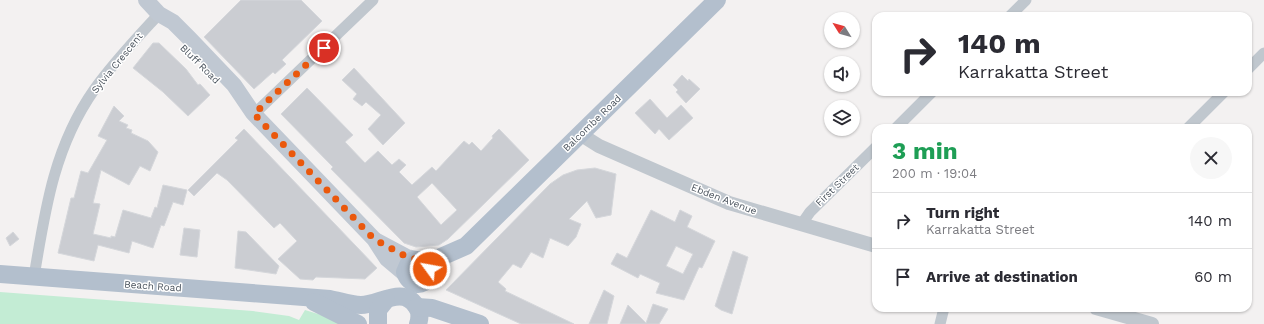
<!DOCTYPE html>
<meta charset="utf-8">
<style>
body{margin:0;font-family:"Work Sans",sans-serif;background:#f7f7f7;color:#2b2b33;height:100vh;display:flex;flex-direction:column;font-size:15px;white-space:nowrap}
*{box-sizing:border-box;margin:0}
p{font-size:13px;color:#7c7c81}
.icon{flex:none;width:22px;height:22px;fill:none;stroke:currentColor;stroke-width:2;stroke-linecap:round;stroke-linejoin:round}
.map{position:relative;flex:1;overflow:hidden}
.drawer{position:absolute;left:872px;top:124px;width:380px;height:188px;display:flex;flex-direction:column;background:#fff;border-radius:12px;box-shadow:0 1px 3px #0004}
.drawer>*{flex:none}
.hud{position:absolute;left:872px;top:12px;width:380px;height:84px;border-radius:12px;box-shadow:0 1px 3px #0004;background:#fff;color:#2b2b33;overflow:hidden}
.needle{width:26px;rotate:307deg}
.controls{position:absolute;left:824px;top:12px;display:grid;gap:8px}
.controls a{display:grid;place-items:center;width:36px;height:36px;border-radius:50%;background:#fff;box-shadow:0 1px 3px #0004;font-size:20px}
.pin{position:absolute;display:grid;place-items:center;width:34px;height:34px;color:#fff;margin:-17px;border:2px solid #fff;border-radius:50%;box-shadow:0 1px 4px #0007}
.me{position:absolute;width:44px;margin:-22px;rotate:302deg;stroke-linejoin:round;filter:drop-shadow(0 0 3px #0008)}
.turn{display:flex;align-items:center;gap:14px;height:84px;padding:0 20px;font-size:18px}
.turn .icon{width:52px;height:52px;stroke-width:2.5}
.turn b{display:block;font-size:28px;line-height:34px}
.round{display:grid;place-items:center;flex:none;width:42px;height:42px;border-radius:21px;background:#f7f7f7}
.headline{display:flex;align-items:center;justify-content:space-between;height:68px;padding:0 20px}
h1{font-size:24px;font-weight:700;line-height:30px;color:#1e9e55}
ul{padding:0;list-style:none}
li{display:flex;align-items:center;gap:12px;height:56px;padding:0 20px;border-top:1px solid #e1e1e2}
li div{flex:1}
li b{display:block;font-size:15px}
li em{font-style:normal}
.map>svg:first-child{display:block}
.green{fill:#c3ecd4}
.building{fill:#cbcdd2;stroke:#d5d7db;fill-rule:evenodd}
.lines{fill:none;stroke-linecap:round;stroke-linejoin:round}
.minor{stroke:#c0c7ce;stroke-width:11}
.tertiary{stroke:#c0c7ce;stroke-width:14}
.secondary{stroke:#c0c8d2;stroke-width:16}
.primary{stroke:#b3bfcd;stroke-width:18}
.route{stroke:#ea580c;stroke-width:7;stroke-dasharray:0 12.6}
.labels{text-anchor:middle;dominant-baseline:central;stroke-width:3;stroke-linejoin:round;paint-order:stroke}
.street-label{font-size:10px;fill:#4a535d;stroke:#fff}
</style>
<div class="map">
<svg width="1264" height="324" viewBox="0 0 1264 324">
<rect width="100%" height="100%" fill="#f3f1f1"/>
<polygon class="green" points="0,292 253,311 289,316 299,320 305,310 328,317 342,324 0,324"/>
<g class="building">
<polygon points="241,0 301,0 322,21 282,60 286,64 275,74 273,72 254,89 204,37"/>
<polygon points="153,43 159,43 186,69 198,85 200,84 210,95 188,116 163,92 133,68"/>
<polygon points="354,68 405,123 383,145 368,129 381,115 366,102 362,106 353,99 357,94 342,80"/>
<polygon points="682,75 688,81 689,79 700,89 686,103 676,92 678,90 673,85"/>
<path d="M 307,88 L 353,135 L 345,142 L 365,163 L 378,151 L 392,165 L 399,159 L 406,165 L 399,172 L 412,185 L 432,167 L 436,171 L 464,141 L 469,145 L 472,142 L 481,151 L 493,138 L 492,136 L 499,129 L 529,160 L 448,239 L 439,245 L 416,247 L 404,243 L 331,169 L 333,167 L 281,114 ZM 432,183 L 457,210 L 441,225 L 417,197 Z"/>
<polygon points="650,99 667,118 681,105 693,118 669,140 659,129 655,134 635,113"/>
<polygon points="114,106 124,116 119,121 128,125 126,128 132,130 131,133 148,141 158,152 150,171 140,166 129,185 101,170 93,203 100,204 93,234 111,238 111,236 115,237 123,210 151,218 155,207 157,208 163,185 187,190 183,205 173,202 164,226 161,225 153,248 132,241 129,253 98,245 94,261 58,253 71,198 74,198 81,171 88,173 107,140 98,136"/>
<polygon points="244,129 377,268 365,279 316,277 313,280 300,279 278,259 297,241 280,223 274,228 227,180 217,173 194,196 188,190 238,140 235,138"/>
<polygon points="595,168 616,174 611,215 596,218 587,201 569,219 581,224 576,237 568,246 550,238 543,258 531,252 521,268 513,264 498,282 506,289 505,291 574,324 521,324 446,290 550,184 563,175 577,170"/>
<path d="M 651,210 L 675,222 L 680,210 L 692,216 L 687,227 L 715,241 L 702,268 L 699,267 L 684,300 L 656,293 L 660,283 L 640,274 L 638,278 L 611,264 L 617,253 L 627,258 ZM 676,246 L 693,254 L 683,274 L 666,266 Z"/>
<polygon points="184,228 200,230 197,257 180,255"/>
<polygon points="238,231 246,232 279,266 276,274 235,268"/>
<polygon points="13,232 19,239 10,246 6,238"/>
<polygon points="733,251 748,257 732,314 721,310 715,306"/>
<polygon points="604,290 614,296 607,324 589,324"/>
<polygon points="653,304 668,309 659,324 620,324 628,305 646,323"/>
</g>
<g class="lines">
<g class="minor">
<polyline points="1010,16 1026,0"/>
<polyline points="1248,69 1264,53"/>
<polyline points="254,114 373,0"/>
<polyline points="896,128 932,92"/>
<polyline points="1188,128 1224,92"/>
<polyline points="801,225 810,212 876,147"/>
<path d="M 34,277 C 45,210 54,147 94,90 C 113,63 137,38 159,14"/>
<polyline points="940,324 944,308"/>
</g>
<g class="tertiary">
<polyline points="580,134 599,146 729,203 876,246"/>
<polyline points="1096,308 1152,324"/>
</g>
<g class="secondary">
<polyline points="146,0 159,14 173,22 189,38 234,85 253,113 374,239 387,259 406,275"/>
<polyline points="377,241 407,257 417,259"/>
</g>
<g class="primary">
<path d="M 423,260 L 429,266 L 430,276 C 423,288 409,286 405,272 L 408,265 L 413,260 L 434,260 L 466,246 L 717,0"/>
<path d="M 0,274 L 330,299 C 340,301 351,305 361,305 C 379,305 403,285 416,306 C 420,311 420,318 418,324"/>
<polyline points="314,302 358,324"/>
<polyline points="417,307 432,308 480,324"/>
<polyline points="378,324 378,310 386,300"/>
</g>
</g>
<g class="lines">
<polyline class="route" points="324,48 254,114 374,239 409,258 423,260 430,269"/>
</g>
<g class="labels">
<g class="street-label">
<text transform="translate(117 63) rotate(-51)">Sylvia Crescent</text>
<text transform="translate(200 64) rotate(45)">Bluff Road</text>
<text transform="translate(592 123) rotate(-44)">Balcombe Road</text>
<text transform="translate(837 185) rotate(-44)">First Street</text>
<text transform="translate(724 199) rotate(21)">Ebden Avenue</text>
<text transform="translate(153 286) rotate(4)">Beach Road</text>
</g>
</g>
</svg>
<div class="controls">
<a><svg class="needle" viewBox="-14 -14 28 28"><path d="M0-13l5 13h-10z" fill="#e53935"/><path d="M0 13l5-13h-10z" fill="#7c7c81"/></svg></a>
<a><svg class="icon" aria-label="sound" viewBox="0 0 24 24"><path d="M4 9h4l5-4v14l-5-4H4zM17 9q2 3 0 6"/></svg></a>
<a><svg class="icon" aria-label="layers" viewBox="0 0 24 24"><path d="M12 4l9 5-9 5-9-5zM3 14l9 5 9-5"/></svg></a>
</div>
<div class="pin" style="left:324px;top:48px;background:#d93025"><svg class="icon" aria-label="arrive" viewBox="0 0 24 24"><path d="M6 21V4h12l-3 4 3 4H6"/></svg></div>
<svg class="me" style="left:430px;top:269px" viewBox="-20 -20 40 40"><circle r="17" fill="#ea580c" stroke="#fff" stroke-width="3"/><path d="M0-11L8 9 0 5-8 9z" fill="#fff"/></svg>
<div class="hud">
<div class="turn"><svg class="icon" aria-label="right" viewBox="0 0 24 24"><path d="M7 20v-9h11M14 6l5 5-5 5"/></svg><div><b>140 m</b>Karrakatta Street</div></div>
</div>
<section class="drawer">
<div class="headline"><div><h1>3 min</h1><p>200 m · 19:04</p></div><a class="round"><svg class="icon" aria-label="close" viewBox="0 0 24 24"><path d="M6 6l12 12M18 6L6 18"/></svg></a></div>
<ul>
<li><svg class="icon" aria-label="right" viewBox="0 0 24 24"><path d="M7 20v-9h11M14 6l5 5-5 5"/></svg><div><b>Turn right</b><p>Karrakatta Street</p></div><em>140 m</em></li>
<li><svg class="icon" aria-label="arrive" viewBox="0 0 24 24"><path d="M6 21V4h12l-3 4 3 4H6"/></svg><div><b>Arrive at destination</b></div><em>60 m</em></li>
</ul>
</section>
</div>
